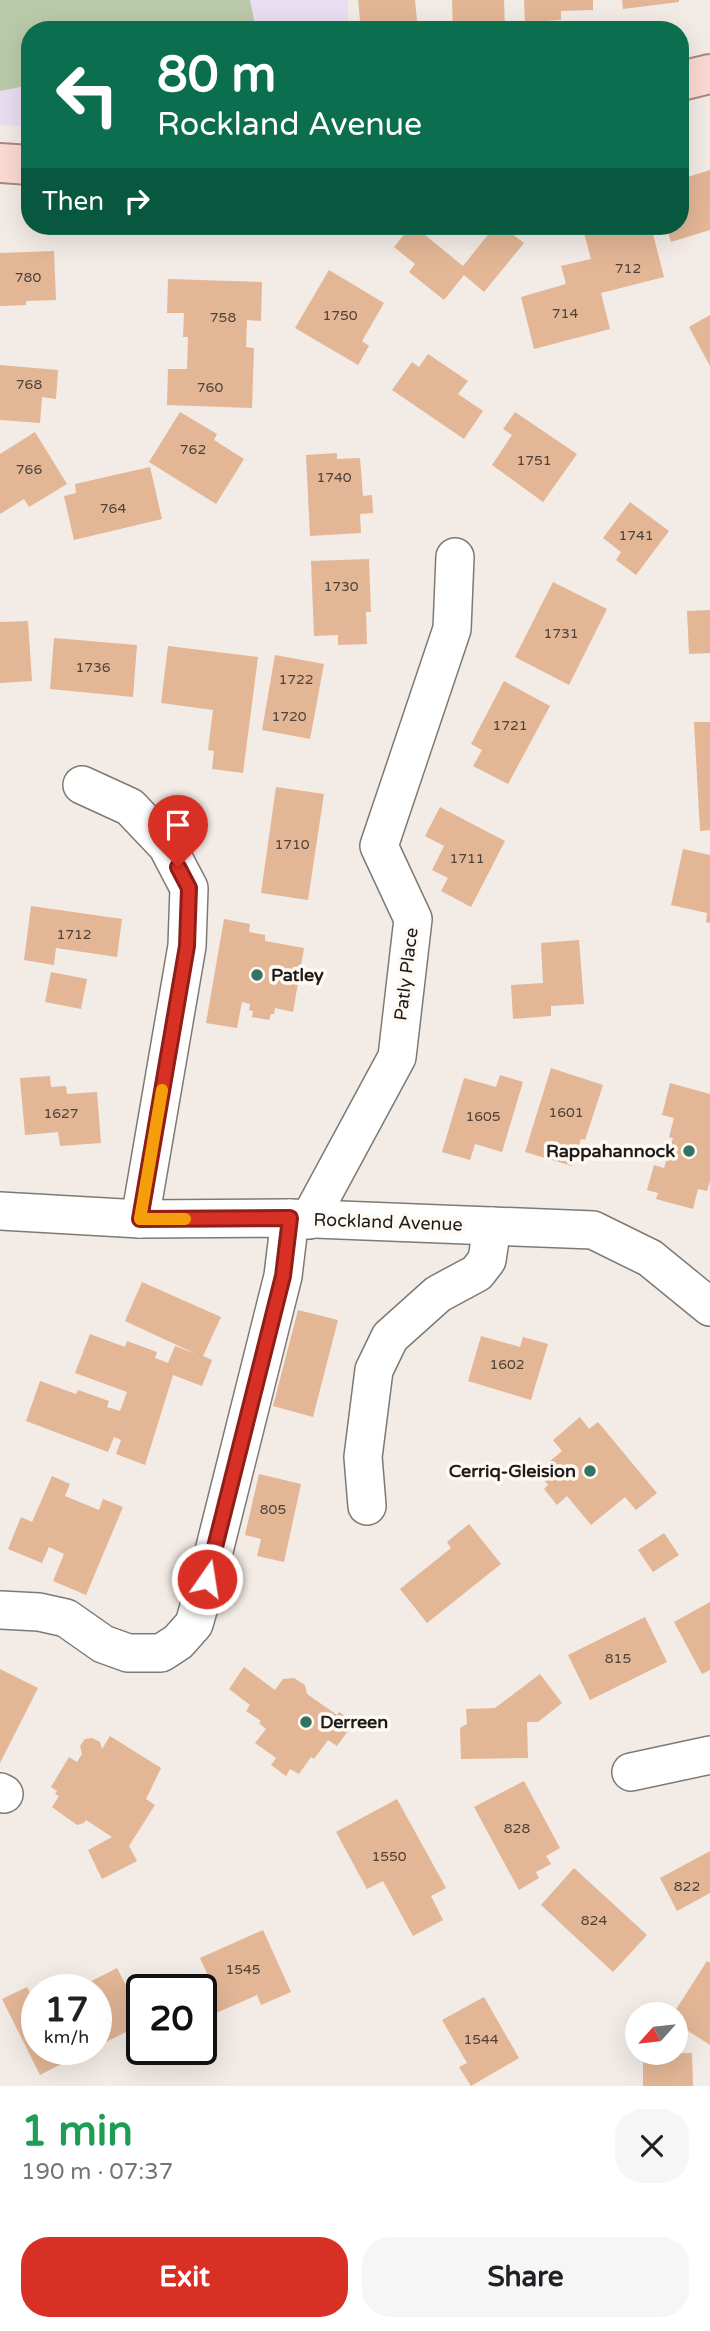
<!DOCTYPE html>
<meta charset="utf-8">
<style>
body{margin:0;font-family:"Varela Round",sans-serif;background:#f6f6f6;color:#202124;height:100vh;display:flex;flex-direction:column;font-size:26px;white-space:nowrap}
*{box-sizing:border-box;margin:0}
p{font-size:23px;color:#757577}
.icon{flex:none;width:38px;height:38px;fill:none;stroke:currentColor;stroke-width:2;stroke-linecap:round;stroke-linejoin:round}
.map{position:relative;height:2086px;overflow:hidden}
.details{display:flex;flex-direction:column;background:#fff;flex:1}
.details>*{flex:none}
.top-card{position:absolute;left:21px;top:21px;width:668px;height:214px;border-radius:28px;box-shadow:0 7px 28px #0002;background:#0b6e4f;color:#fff;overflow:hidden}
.needle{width:46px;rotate:243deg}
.controls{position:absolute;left:625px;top:2002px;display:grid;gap:14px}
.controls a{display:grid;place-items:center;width:63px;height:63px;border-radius:50%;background:#fff;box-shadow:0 7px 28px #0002;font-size:35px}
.speed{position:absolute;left:21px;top:1974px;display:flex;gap:14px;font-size:35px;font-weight:700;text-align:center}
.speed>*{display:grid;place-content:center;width:91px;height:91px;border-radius:50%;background:#fff;box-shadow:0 7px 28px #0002;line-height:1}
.speed small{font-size:18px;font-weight:400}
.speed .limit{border:4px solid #111;border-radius:10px;background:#fff;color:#111}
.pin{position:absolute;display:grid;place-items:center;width:60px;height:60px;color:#fff;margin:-72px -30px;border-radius:50% 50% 50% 0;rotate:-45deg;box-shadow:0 0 7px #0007}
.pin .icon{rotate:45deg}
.me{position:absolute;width:77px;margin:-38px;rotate:13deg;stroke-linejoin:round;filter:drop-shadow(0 0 5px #0008)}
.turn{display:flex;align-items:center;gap:24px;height:147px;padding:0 21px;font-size:32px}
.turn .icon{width:91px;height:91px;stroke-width:2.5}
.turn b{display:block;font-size:49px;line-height:60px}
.then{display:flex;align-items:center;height:66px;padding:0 21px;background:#0003;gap:14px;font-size:26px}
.round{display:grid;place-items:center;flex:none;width:74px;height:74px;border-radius:28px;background:#f6f6f6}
.head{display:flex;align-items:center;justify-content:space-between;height:119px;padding:0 21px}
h1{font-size:42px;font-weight:700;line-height:52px;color:#1e9e55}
.cta{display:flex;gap:14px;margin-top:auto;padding:14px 21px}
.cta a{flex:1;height:80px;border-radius:28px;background:#d93025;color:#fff;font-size:28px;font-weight:700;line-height:80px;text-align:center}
.cta a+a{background:#f6f6f6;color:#202124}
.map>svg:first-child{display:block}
.education{fill:#e9def2}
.green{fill:#bacaa9}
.building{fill:#e3b696}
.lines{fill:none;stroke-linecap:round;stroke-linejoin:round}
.minor-casing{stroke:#7f7973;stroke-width:40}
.major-casing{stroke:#ab887e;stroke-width:42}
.minor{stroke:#fff;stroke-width:37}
.major{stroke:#fbdad3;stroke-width:38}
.route-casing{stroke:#8d1f18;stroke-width:18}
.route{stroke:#d93025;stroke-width:12}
.slow{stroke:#f59e0b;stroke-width:12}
.poi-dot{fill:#327464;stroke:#fff9f4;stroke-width:2.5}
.labels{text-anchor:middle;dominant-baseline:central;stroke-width:7;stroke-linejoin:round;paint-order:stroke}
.number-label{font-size:14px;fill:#4e4238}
.street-label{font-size:18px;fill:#1d1b19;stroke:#fff9f4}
.poi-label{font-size:18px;font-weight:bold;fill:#1d1b19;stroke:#fff9f4;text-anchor:start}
</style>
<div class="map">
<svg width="710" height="2086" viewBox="0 0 710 2086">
<rect width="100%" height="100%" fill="#f3ebe5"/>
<polygon class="education" points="0,0 348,0 348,30 30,30 30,126 0,125"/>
<polygon class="green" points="0,0 250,0 256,30 30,30 30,85 0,91"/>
<g class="building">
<polygon points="358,0 415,0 418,30 361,30"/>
<polygon points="452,0 504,0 505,30 453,30"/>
<polygon points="524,0 593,0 593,10 561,11 561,20 525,22"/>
<polygon points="622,0 679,0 679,2 623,9"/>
<polygon points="710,170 710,230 671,242 666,226 681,226 681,179"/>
<polygon points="411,226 414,226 463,266 495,226 502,226 524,243 484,292 464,275 444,300 409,272 415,264 394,247"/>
<polygon points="597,226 651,226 664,277 601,293 610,329 534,349 521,297 566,284 561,266 591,259 583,229"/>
<polygon points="54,251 56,300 26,301 26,305 0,306 0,253"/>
<polygon points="329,270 384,303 362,341 369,346 358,365 295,328"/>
<polygon points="168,279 262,282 261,321 247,320 246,347 254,348 252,408 167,405 168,369 187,369 188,337 183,337 184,313 167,313"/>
<polygon points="710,315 710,366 689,327"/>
<polygon points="428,354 468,381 458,394 483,411 464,439 392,390 412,362 419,367"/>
<polygon points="0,365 58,370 56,399 42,397 40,423 0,420"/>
<polygon points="180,412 217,434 214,440 244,459 216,504 149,462"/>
<polygon points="515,412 577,454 543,502 492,465 512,435 503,429"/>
<polygon points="35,432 67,484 29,507 24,499 0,514 0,454"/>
<polygon points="337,453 337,459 360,458 363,496 372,495 373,513 360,514 361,533 310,536 306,455"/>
<polygon points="150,467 162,519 74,540 64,496 76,493 75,484"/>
<polygon points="630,502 669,531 636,575 616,560 621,552 603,538"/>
<polygon points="369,559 371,612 366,612 367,644 338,645 338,635 314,636 311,561"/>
<polygon points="553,582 607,609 569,685 515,657"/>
<polygon points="710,610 710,653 689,654 687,611"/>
<polygon points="28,621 32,681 0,683 0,622"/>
<polygon points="54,638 137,645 133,697 50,689"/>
<polygon points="168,646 258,657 243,773 212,769 214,751 208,750 213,710 161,703"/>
<polygon points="275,655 324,664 310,739 262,730"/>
<polygon points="504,681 550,706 508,784 473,766 482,750 471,744"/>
<polygon points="694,722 710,722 710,830 700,831"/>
<polygon points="276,787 324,794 308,900 261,893"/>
<polygon points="440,807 505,841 471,907 441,891 448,878 432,870 444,846 425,836"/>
<polygon points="683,849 710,855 710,923 706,922 707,913 671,905"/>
<polygon points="31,906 122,919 117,957 56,948 54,965 24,960"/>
<polygon points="224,919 250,924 249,932 265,935 265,941 304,948 293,1012 275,1008 274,1014 271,1014 269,1020 252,1017 253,1011 249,1010 250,1004 242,1002 237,1028 206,1023"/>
<polygon points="579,940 584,1004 551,1006 551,1016 513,1019 511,985 543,983 541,943"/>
<polygon points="51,972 87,979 81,1009 45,1002"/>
<polygon points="551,1068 603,1085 585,1140 581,1139 572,1166 525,1152"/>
<polygon points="500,1075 523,1082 502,1152 475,1144 470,1160 442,1152 464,1078 496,1087"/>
<polygon points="50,1076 51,1087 66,1086 67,1094 97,1092 101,1143 60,1146 58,1132 25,1135 20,1078"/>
<polygon points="670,1083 710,1094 710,1181 707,1191 698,1189 693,1209 656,1199 658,1193 647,1190 654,1165 664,1168 673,1138 669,1137 674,1118 662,1115"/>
<polygon points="142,1282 221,1317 203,1356 212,1360 202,1386 173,1375 145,1465 116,1454 121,1440 114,1437 108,1452 26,1421 40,1381 76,1394 78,1390 109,1401 107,1407 120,1411 127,1392 75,1373 90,1334 125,1347 127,1341 157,1352 155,1358 168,1363 175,1346 196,1354 125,1321"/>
<polygon points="298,1310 338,1320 313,1417 273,1406"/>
<polygon points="481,1336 520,1347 523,1337 548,1344 531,1400 468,1381"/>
<polygon points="580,1417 589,1429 598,1422 657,1493 636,1510 625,1497 591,1525 567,1496 557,1505 544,1489 548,1485 541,1476 542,1468 562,1451 553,1440"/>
<polygon points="259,1474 301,1484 284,1562 257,1556 261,1539 245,1535"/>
<polygon points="52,1476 70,1484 65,1496 99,1510 103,1499 123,1507 86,1595 53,1581 64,1554 49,1547 42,1563 8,1549 21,1517 32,1522"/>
<polygon points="469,1524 501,1564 427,1623 400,1589 451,1548 447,1542"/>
<polygon points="664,1533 679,1555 653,1572 638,1550"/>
<polygon points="710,1602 710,1670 702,1674 674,1622"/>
<polygon points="645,1617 667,1662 590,1700 568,1655"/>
<polygon points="244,1667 275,1690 283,1679 294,1678 305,1685 307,1694 337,1715 339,1712 354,1723 337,1746 328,1740 314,1759 311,1757 299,1774 290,1769 286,1776 271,1765 276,1758 255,1743 266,1729 259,1723 261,1721 246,1711 250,1705 229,1689"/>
<polygon points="0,1669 38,1688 0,1763"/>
<polygon points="540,1674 562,1703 538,1722 527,1722 528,1758 461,1759 460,1728 467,1724 466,1709 495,1708"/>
<polygon points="110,1736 161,1768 146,1799 155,1805 129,1846 137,1861 102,1879 88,1850 112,1837 86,1820 84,1823 77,1825 52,1807 59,1796 55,1794 57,1791 51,1787 69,1757 77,1762 82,1754 80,1746 85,1739 92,1738 100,1742 102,1749"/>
<polygon points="524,1781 560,1848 546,1856 551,1864 536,1872 539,1878 519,1890 474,1807"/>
<polygon points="397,1799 446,1888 431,1896 443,1920 413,1936 383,1881 367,1889 336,1832"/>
<polygon points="710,1851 710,1893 677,1911 660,1878"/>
<polygon points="574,1868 647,1935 613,1972 541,1905"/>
<polygon points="263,1930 291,1992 261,2005 257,1995 207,2017 201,2005 201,1990 188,1990 210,1980 200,1958"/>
<polygon points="707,1961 710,1963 710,2045 676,2023 676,2014 673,2014"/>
<polygon points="117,1968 142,2017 142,2024 96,2047 96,1990 74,1990"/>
<polygon points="27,1987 37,2007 37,2049 71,2049 75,2057 40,2075 2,1999"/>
<polygon points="484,1997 519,2058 471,2086 459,2067 467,2063 442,2020"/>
<polygon points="692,2053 693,2086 643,2086 643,2054"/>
</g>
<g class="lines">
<g class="minor-casing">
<g id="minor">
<polyline points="82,785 130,807 167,846 189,888 187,946 140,1219"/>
<polyline points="0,1211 140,1219 290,1218 593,1230 650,1258 710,1307"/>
<polyline points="309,1220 397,1057 413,919 379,846 452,629 455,557"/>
<polyline points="367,1506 363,1457 374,1370 390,1337 438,1294 477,1273 487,1260 492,1226"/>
<polyline points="0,1610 39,1612 66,1618 103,1644 128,1653 161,1653 178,1642 194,1624 207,1579 283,1276 290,1218"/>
<polyline points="631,1772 710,1755"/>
<polyline points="0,1792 4,1794"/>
</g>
</g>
<g class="major-casing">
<g id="major">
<polyline points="681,81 710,74"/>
<polyline points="0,163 30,165"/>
</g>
</g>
<use href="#minor" class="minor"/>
<use href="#major" class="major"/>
</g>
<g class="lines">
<g class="route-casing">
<polyline id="route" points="178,867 189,888 187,946 140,1219 290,1218 283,1276 207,1579"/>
</g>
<use href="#route" class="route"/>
<polyline class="slow" points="162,1090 140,1219 185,1219"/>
</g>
<g class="poi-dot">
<circle cx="257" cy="975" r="7"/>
<circle cx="689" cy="1151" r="7"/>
<circle cx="590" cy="1471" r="7"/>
<circle cx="306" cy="1722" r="7"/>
</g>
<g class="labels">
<g class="number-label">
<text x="628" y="268">712</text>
<text x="28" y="277">780</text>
<text x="565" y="313">714</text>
<text x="340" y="315">1750</text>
<text x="223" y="317">758</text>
<text x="29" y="384">768</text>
<text x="210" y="387">760</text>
<text x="193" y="449">762</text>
<text x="534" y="460">1751</text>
<text x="29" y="469">766</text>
<text x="334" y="477">1740</text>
<text x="113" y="508">764</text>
<text x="636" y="535">1741</text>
<text x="341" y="586">1730</text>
<text x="561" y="633">1731</text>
<text x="93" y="667">1736</text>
<text x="296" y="679">1722</text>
<text x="289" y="716">1720</text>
<text x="510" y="725">1721</text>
<text x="292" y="844">1710</text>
<text x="467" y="858">1711</text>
<text x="74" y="934">1712</text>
<text x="566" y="1112">1601</text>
<text x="61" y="1113">1627</text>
<text x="483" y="1116">1605</text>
<text x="507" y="1364">1602</text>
<text x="273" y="1509">805</text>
<text x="618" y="1658">815</text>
<text x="517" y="1828">828</text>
<text x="389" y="1856">1550</text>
<text x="687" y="1886">822</text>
<text x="594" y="1920">824</text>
<text x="243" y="1969">1545</text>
<text x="481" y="2039">1544</text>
</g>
<g class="street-label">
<text transform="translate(406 974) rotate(-83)">Patly Place</text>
<text transform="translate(388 1222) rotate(2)">Rockland Avenue</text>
</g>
<g class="poi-label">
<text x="271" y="975">Patley</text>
<text x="675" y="1151" text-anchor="end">Rappahannock</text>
<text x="576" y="1471" text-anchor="end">Cerriq-Gleision</text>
<text x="320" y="1722">Derreen</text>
</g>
</g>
</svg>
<div class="controls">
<a><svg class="needle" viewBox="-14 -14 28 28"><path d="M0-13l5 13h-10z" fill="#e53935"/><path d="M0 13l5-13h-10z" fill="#757577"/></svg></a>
</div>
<div class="speed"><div>17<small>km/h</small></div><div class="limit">20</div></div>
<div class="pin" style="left:178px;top:867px;background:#d93025"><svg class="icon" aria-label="arrive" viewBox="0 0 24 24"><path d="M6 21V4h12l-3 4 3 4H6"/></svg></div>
<svg class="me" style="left:207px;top:1579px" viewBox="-20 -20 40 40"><circle r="17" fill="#d93025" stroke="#fff" stroke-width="3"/><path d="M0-11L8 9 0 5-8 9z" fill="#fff"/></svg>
<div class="top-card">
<div class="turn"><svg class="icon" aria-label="left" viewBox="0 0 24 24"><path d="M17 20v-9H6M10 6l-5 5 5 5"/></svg><div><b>80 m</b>Rockland Avenue</div></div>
<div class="then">Then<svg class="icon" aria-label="right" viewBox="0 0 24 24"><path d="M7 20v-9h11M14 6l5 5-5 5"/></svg></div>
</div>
</div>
<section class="details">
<div class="head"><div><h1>1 min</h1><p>190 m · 07:37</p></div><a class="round"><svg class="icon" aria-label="close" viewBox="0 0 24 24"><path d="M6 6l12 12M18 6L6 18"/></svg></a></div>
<div class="cta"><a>Exit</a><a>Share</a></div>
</section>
